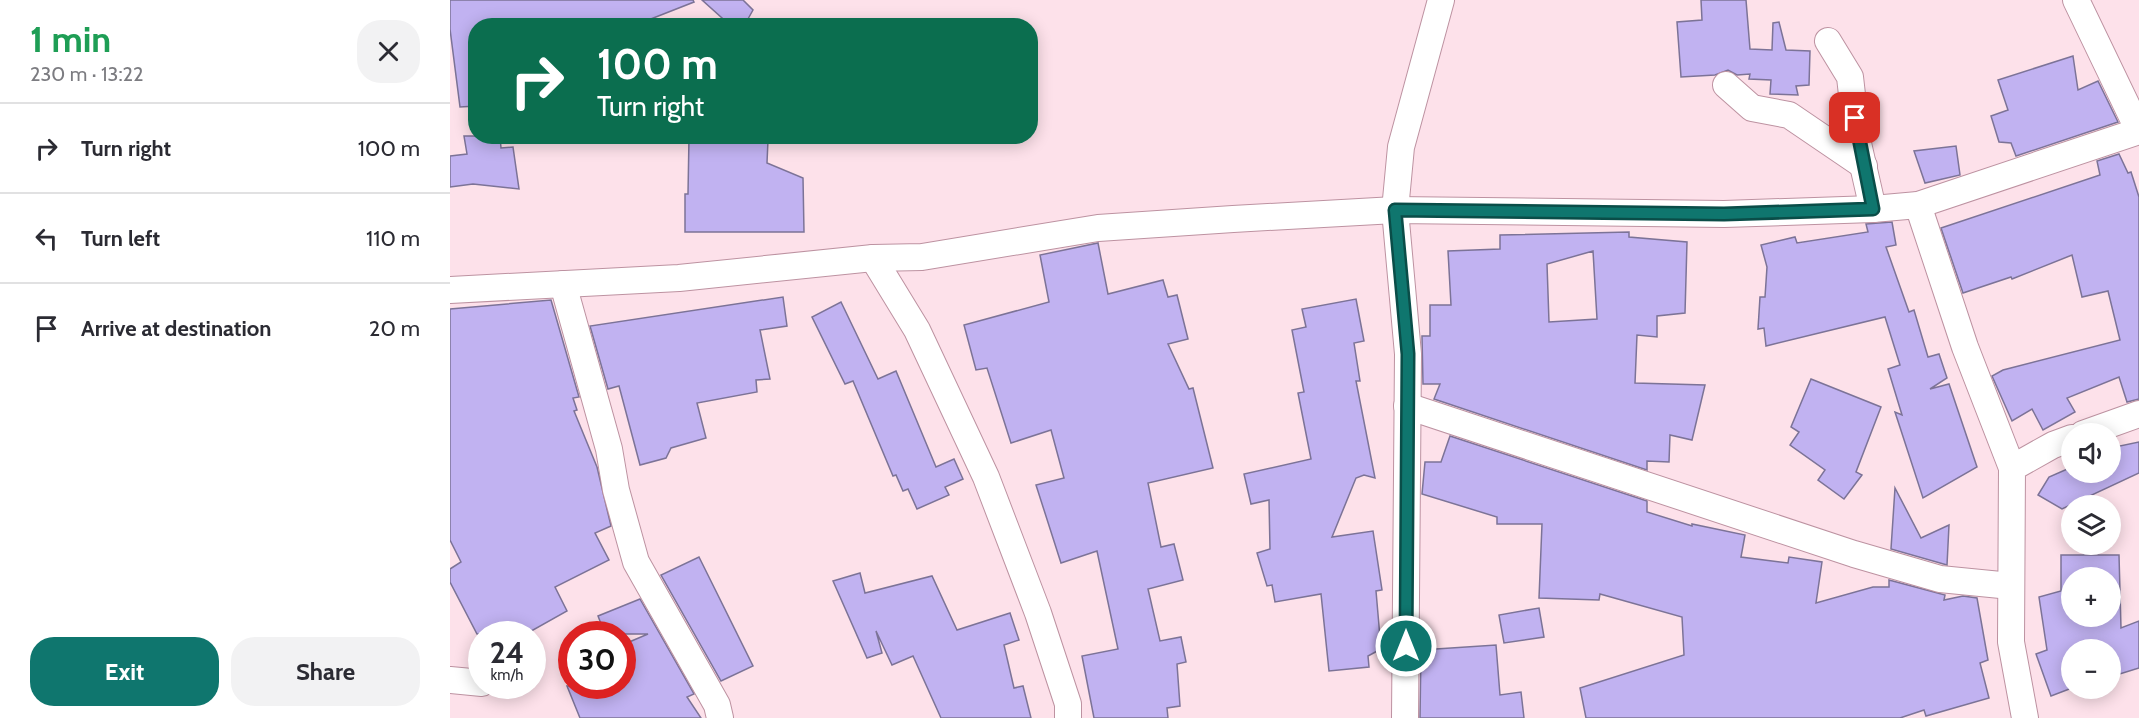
<!DOCTYPE html>
<meta charset="utf-8">
<style>
body{margin:0;font-family:Cabin,sans-serif;background:#f2f2f3;color:#2b2b33;height:100vh;display:flex;flex-direction:column;font-size:22px;white-space:nowrap}
*{box-sizing:border-box;margin:0}
p{font-size:20px;color:#7c7c81}
.icon{flex:none;width:33px;height:33px;fill:none;stroke:currentColor;stroke-width:2;stroke-linecap:round;stroke-linejoin:round}
.map{position:relative;flex:1;overflow:hidden}
.panel{display:flex;flex-direction:column;background:#fff;width:450px}
.panel>*{flex:none}
.guide{position:absolute;left:18px;top:18px;width:570px;height:126px;border-radius:24px;box-shadow:0 3px 15px #0003;background:#0b6e4f;color:#fff;overflow:hidden}
.buttons{position:absolute;left:1611px;top:423px;display:grid;gap:12px}
.buttons a{display:grid;place-items:center;width:60px;height:60px;border-radius:50%;background:#fff;box-shadow:0 3px 15px #0003;font-size:30px}
.speed{position:absolute;left:18px;top:621px;display:flex;gap:12px;font-size:30px;font-weight:700;text-align:center}
.speed>*{display:grid;place-content:center;width:78px;height:78px;border-radius:50%;background:#fff;box-shadow:0 3px 15px #0003;line-height:1}
.speed small{font-size:15px;font-weight:400}
.speed .limit{border:9px solid #d22;background:#fff;color:#111}
.pin{position:absolute;display:grid;place-items:center;width:51px;height:51px;color:#fff;margin:-26px;border-radius:12px;box-shadow:0 3px 9px #0006}
.me{position:absolute;width:66px;margin:-33px;rotate:0deg;stroke-linejoin:round;filter:drop-shadow(0 0 4px #0008)}
.turn{display:flex;align-items:center;gap:21px;height:126px;padding:0 30px;font-size:27px}
.turn .icon{width:78px;height:78px;stroke-width:2.5}
.turn b{display:block;font-size:42px;line-height:51px}
.round{display:grid;place-items:center;flex:none;width:63px;height:63px;border-radius:24px;background:#f2f2f3}
.head{display:flex;align-items:center;justify-content:space-between;height:102px;padding:0 30px}
h1{font-size:36px;font-weight:800;line-height:45px;color:#1e9e55}
.button{display:flex;gap:12px;margin-top:auto;padding:12px 30px}
.button a{flex:1;height:69px;border-radius:24px;background:#0f766e;color:#fff;font-size:24px;font-weight:800;line-height:69px;text-align:center}
.button a+a{background:#f2f2f3;color:#2b2b33}
ul{padding:0;list-style:none}
li{display:flex;align-items:center;gap:18px;height:90px;padding:0 30px;border-top:2px solid #e1e1e2}
li div{flex:1}
li b{display:block;font-size:22px}
li em{font-style:normal}
main{display:flex;flex:1;min-height:0}
.map>svg:first-child{display:block}
.building{fill:#c1b2f1;stroke:#7c7397;stroke-width:1.5;fill-rule:evenodd}
.lines{fill:none;stroke-linecap:round;stroke-linejoin:round}
.minor-casing{stroke:#bd92a1;stroke-width:28}
.minor{stroke:#fff;stroke-width:26}
.route-casing{stroke:#0a4d48;stroke-width:15}
.route{stroke:#0f766e;stroke-width:10}
</style>
<main>
<section class="panel">
<div class="head"><div><h1>1 min</h1><p>230 m · 13:22</p></div><a class="round"><svg class="icon" aria-label="close" viewBox="0 0 24 24"><path d="M6 6l12 12M18 6L6 18"/></svg></a></div>
<ul>
<li><svg class="icon" aria-label="right" viewBox="0 0 24 24"><path d="M7 20v-9h11M14 6l5 5-5 5"/></svg><div><b>Turn right</b></div><em>100 m</em></li>
<li><svg class="icon" aria-label="left" viewBox="0 0 24 24"><path d="M17 20v-9H6M10 6l-5 5 5 5"/></svg><div><b>Turn left</b></div><em>110 m</em></li>
<li><svg class="icon" aria-label="arrive" viewBox="0 0 24 24"><path d="M6 21V4h12l-3 4 3 4H6"/></svg><div><b>Arrive at destination</b></div><em>20 m</em></li>
</ul>
<div class="button"><a>Exit</a><a>Share</a></div>
</section>
<div class="map">
<svg width="1689" height="718" viewBox="0 0 1689 718">
<rect width="100%" height="100%" fill="#fde1ea"/>
<g class="building">
<polygon points="0,0 243,0 244,2 183,26 26,26 26,106 10,107 0,29"/>
<polygon points="252,0 293,0 303,10 294,26 281,26"/>
<polygon points="1251,0 1296,0 1300,49 1322,50 1323,23 1329,22 1336,50 1360,51 1359,85 1346,86 1348,95 1320,94 1321,80 1299,79 1300,74 1287,75 1278,70 1265,75 1231,77 1227,22 1252,20"/>
<polygon points="1623,56 1628,90 1648,81 1668,122 1566,156 1561,143 1549,142 1541,116 1558,110 1548,80"/>
<polygon points="14,136 50,136 51,148 63,147 69,189 23,184 0,187 0,156 17,154"/>
<polygon points="239,137 318,140 317,163 353,178 354,232 235,232 235,194 238,194"/>
<polygon points="1506,146 1510,175 1475,183 1464,151"/>
<polygon points="1669,154 1678,173 1681,172 1689,197 1689,399 1677,402 1669,377 1617,398 1625,412 1593,430 1582,409 1562,421 1542,376 1553,370 1670,340 1658,291 1632,297 1622,255 1562,279 1561,277 1513,293 1491,228 1650,175 1647,161"/>
<polygon points="1442,222 1446,245 1436,247 1459,312 1464,310 1478,357 1489,354 1497,378 1480,389 1499,384 1527,467 1473,498 1445,412 1452,415 1438,369 1450,365 1435,317 1316,346 1314,328 1308,329 1310,297 1315,297 1317,267 1311,245 1345,237 1347,243 1418,232 1416,224"/>
<path d="M 1179,232 L 1179,237 L 1237,242 L 1235,313 L 1207,316 L 1207,337 L 1187,335 L 1185,383 L 1255,385 L 1242,440 L 1220,435 L 1219,462 L 1197,461 L 1197,470 L 984,399 L 990,384 L 973,384 L 972,336 L 980,336 L 980,305 L 1001,305 L 998,251 L 1050,249 L 1050,235 ZM 1143,251 L 1147,319 L 1099,322 L 1097,264 Z"/>
<polygon points="648,243 658,294 713,280 718,297 727,295 738,339 718,344 739,389 743,388 763,468 698,483 711,547 724,544 733,580 698,589 710,641 731,637 736,662 727,664 730,706 717,708 718,718 644,718 632,656 668,649 647,551 611,563 586,485 614,478 601,430 561,443 537,368 526,370 514,325 599,302 590,255"/>
<polygon points="333,297 337,326 310,330 320,379 306,380 307,392 247,403 256,438 221,448 216,458 190,465 169,386 158,389 140,326"/>
<polygon points="906,299 914,341 904,343 910,381 906,381 925,478 914,475 906,478 882,537 923,531 932,590 926,591 931,649 918,656 919,667 879,671 871,594 825,602 822,585 817,586 807,553 820,549 819,500 801,504 794,474 861,459 848,393 854,392 842,330 856,327 852,309"/>
<polygon points="101,300 129,397 123,398 127,410 124,411 147,467 161,526 145,533 159,560 105,587 117,611 76,634 27,634 0,582 0,569 11,562 0,540 0,309"/>
<polygon points="391,302 428,379 446,371 486,467 504,459 513,479 495,487 499,495 467,509 458,489 453,491 446,475 443,476 403,381 395,384 362,317"/>
<polygon points="1361,379 1431,407 1406,472 1412,475 1394,499 1368,480 1375,470 1340,445 1349,432 1341,427"/>
<polygon points="1000,436 1197,501 1197,512 1242,526 1242,524 1295,535 1291,557 1338,563 1339,557 1372,562 1366,603 1423,587 1439,587 1439,580 1495,595 1494,600 1513,596 1527,598 1538,660 1530,663 1539,698 1476,716 1474,710 1450,718 1136,718 1130,688 1234,655 1232,617 1150,594 1149,600 1089,598 1092,524 1047,524 1047,517 972,494 975,462 991,462"/>
<polygon points="1689,442 1689,473 1612,509 1588,495 1599,477 1622,467 1622,472 1660,472 1660,448"/>
<polygon points="1445,488 1471,538 1499,525 1497,565 1441,549"/>
<path d="M 1611,555 L 1669,555 L 1671,628 L 1689,621 L 1689,668 L 1660,677 L 1660,650 L 1622,650 L 1622,688 L 1601,696 L 1586,654 L 1597,650 L 1589,597 L 1611,591 ZM 1622,578 L 1660,578 L 1660,616 L 1622,616 Z"/>
<polygon points="249,557 303,666 271,681 211,575"/>
<polygon points="410,573 415,593 482,576 507,630 560,613 569,640 554,645 564,688 573,686 581,718 491,718 463,656 442,665 426,631 432,653 417,658 383,581"/>
<polygon points="190,599 244,694 237,697 251,718 130,718 117,686 172,686 172,645 198,634 155,634 148,616"/>
<polygon points="1089,608 1094,637 1054,643 1049,615"/>
<polygon points="1046,645 1050,695 1071,692 1074,718 970,718 971,650"/>
</g>
<g class="lines">
<g class="minor-casing">
<g id="minor">
<polyline points="1378,41 1400,77 1407,139 1423,209"/>
<polyline points="1276,85 1302,108 1339,115 1414,166"/>
<polyline points="1468,205 1515,347 1562,468"/>
<polyline points="423,258 467,330 536,477 588,613 618,704 618,718"/>
<polyline points="113,284 159,449 166,490 186,562 267,705 270,718"/>
<polyline points="0,290 229,278 423,258 472,257 648,228 783,219 945,210 1274,214 1423,209 1468,205 1689,131 1626,0"/>
<polyline points="957,406 1404,554 1490,579 1561,586"/>
<polyline points="1633,434 1689,414"/>
<polyline points="0,680 32,683"/>
<polyline points="955,718 958,354 945,210 951,147 991,0"/>
<polyline points="1575,718 1561,642 1562,468 1603,445 1622,438"/>
</g>
</g>
<use href="#minor" class="minor"/>
</g>
<g class="lines">
<g class="route-casing">
<polyline id="route" points="956,646 958,354 945,210 1274,214 1423,209 1405,118"/>
</g>
<use href="#route" class="route"/>
</g>
</svg>
<div class="buttons">
<a><svg class="icon" aria-label="sound" viewBox="0 0 24 24"><path d="M4 9h4l5-4v14l-5-4H4zM17 9q2 3 0 6"/></svg></a>
<a><svg class="icon" aria-label="layers" viewBox="0 0 24 24"><path d="M12 4l9 5-9 5-9-5zM3 14l9 5 9-5"/></svg></a>
<a>+</a>
<a>−</a>
</div>
<div class="speed"><div>24<small>km/h</small></div><div class="limit">30</div></div>
<div class="pin" style="left:1405px;top:118px;background:#d93025"><svg class="icon" aria-label="arrive" viewBox="0 0 24 24"><path d="M6 21V4h12l-3 4 3 4H6"/></svg></div>
<svg class="me" style="left:956px;top:646px" viewBox="-20 -20 40 40"><circle r="17" fill="#0f766e" stroke="#fff" stroke-width="3"/><path d="M0-11L8 9 0 5-8 9z" fill="#fff"/></svg>
<div class="guide">
<div class="turn"><svg class="icon" aria-label="right" viewBox="0 0 24 24"><path d="M7 20v-9h11M14 6l5 5-5 5"/></svg><div><b>100 m</b>Turn right</div></div>
</div>
</div>
</main>
